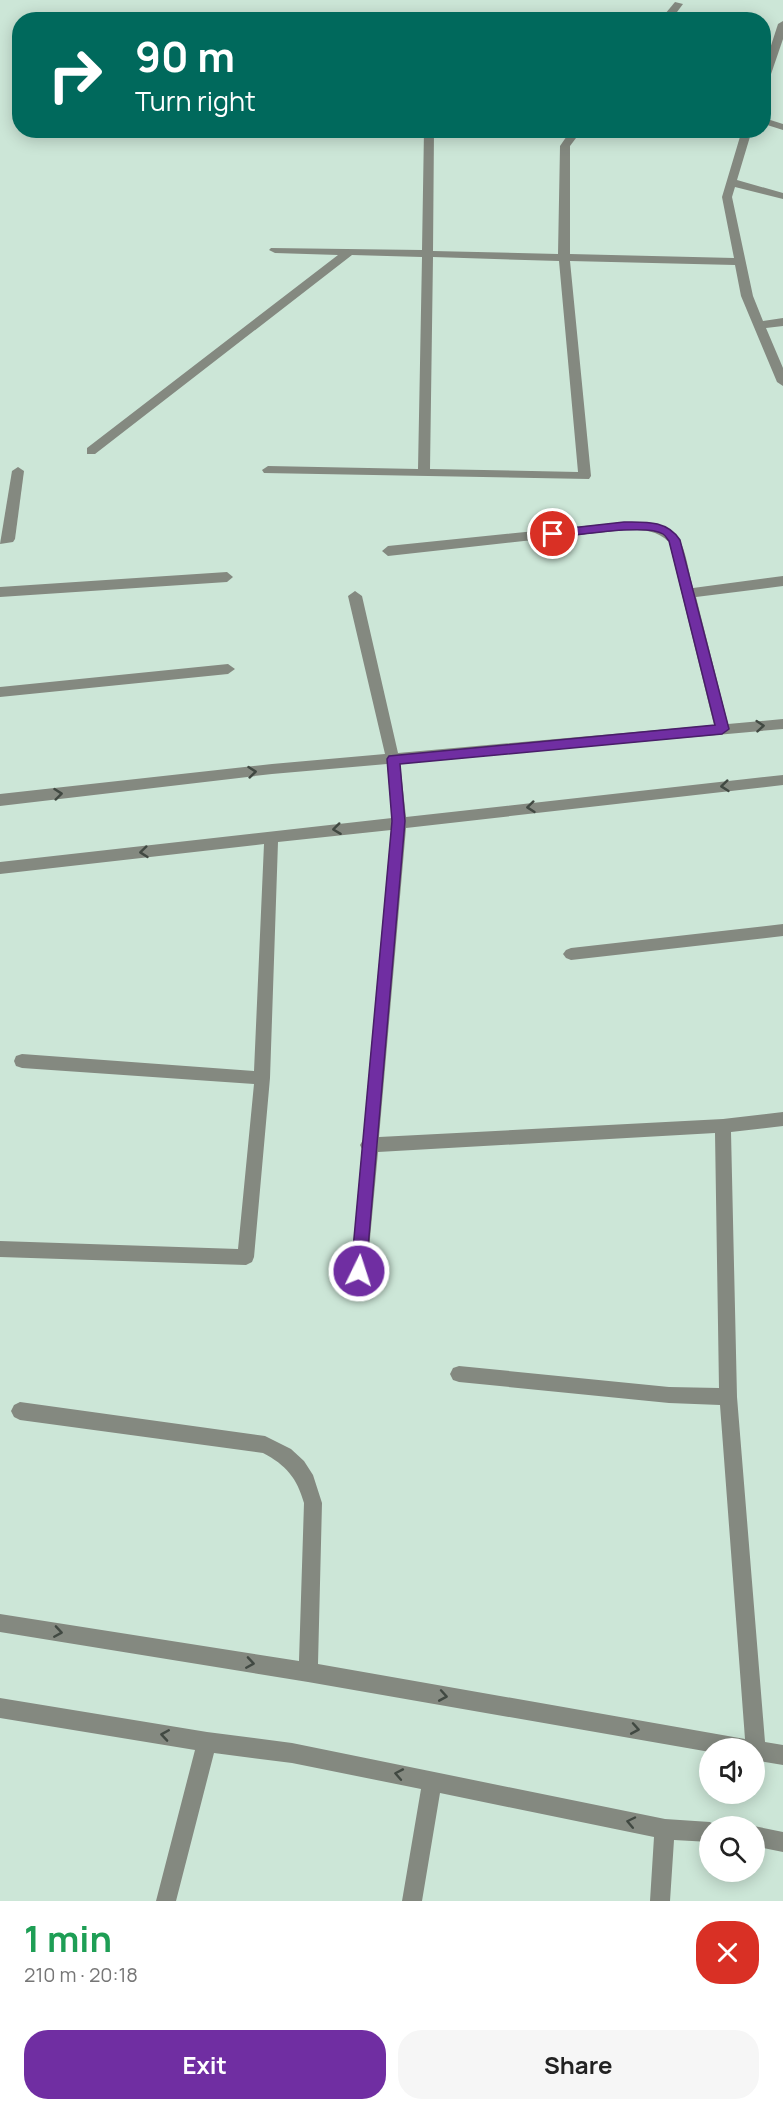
<!DOCTYPE html>
<meta charset="utf-8">
<style>
body{margin:0;font-family:Manrope,sans-serif;background:#f6f6f6;color:#222;height:100vh;display:flex;flex-direction:column;font-size:22px;white-space:nowrap}
*{box-sizing:border-box;margin:0}
p{font-size:20px;color:#767676}
.icon{flex:none;width:33px;height:33px;fill:none;stroke:currentColor;stroke-width:2;stroke-linecap:round;stroke-linejoin:round}
.map{position:relative;height:1901px;overflow:hidden}
.drawer{display:flex;flex-direction:column;background:#fff;flex:1}
.drawer>*{flex:none}
.top-card{position:absolute;left:12px;top:12px;width:759px;height:126px;border-radius:24px;box-shadow:0 3px 15px #0003;background:#00695c;color:#fff;overflow:hidden}
.buttons{position:absolute;left:699px;top:1738px;display:grid;gap:12px}
.buttons a{display:grid;place-items:center;width:66px;height:66px;border-radius:50%;background:#fff;box-shadow:0 3px 15px #0003;font-size:30px}
.pin{position:absolute;display:grid;place-items:center;width:51px;height:51px;color:#fff;margin:-26px;border:3px solid #fff;border-radius:50%;box-shadow:0 2px 6px #0007}
.me{position:absolute;width:66px;margin:-33px;rotate:4deg;stroke-linejoin:round;filter:drop-shadow(0 0 4px #0008)}
.turn{display:flex;align-items:center;gap:21px;height:126px;padding:0 24px;font-size:27px}
.turn .icon{width:78px;height:78px;stroke-width:2.5}
.turn b{display:block;font-size:42px;line-height:51px}
.round{display:grid;place-items:center;flex:none;width:63px;height:63px;border-radius:24px;background:#f6f6f6}
.headline{display:flex;align-items:center;justify-content:space-between;height:102px;padding:0 24px}
h1{font-size:36px;font-weight:700;line-height:45px;color:#1e9e55}
.action{display:flex;gap:12px;margin-top:auto;padding:12px 24px}
.action a{flex:1;height:69px;border-radius:24px;background:#702ea2;color:#fff;font-size:24px;font-weight:700;line-height:69px;text-align:center}
.action a+a{background:#f6f6f6;color:#222}
.map>svg:first-child{display:block}
.lines{fill:none;stroke-linecap:round;stroke-linejoin:round}
.minor{fill:#848980;fill-rule:evenodd}
.oneway{stroke:#414942}
.route{fill:#702ea2;stroke:#491e69;stroke-width:1.5}
</style>
<div class="map">
<svg width="783" height="1901" viewBox="0 0 783 1901">
<rect width="100%" height="100%" fill="#cce6d7"/>
<g class="lines">
<g class="minor">
<polygon points="675,2 683,4 671,20 660,20"/>
<polygon points="783,21 783,39 769,80 764,83 764,67 778,24"/>
<polygon points="764,118 783,124 783,130 764,124"/>
<path d="M 424,130 L 434,130 L 433,251 L 558,254 L 560,146 L 571,130 L 582,130 L 570,146 L 570,254 L 734,258 L 722,197 L 742,130 L 752,130 L 737,180 L 783,193 L 783,199 L 735,187 L 732,197 L 753,296 L 763,321 L 783,318 L 783,326 L 766,328 L 783,368 L 783,386 L 777,382 L 741,296 L 735,265 L 570,261 L 591,476 L 589,479 L 264,473 L 262,470 L 268,466 L 418,469 L 422,257 L 352,255 L 95,454 L 87,454 L 87,448 L 338,255 L 275,253 L 269,250 L 271,248 L 422,250 ZM 433,257 L 559,261 L 578,472 L 430,469 Z"/>
<polygon points="18,467 24,471 15,539 13,542 0,544 12,471"/>
<path d="M 624,522 C 684,521 681,537 693,588 L 783,576 L 783,586 L 696,597 L 728,724 L 783,719 L 783,729 L 400,763 L 406,817 L 783,775 L 783,785 L 406,828 L 379,1137 L 723,1119 L 783,1112 L 783,1126 L 731,1132 L 737,1397 L 765,1742 L 783,1745 L 783,1765 L 754,1760 L 754,1749 L 710,1749 L 710,1752 L 308,1682 L 0,1632 L 0,1614 L 299,1661 L 304,1503 C 297,1478 286,1465 263,1453 L 20,1420 L 14,1417 L 11,1411 L 14,1405 L 20,1402 L 265,1436 L 291,1449 L 304,1461 L 313,1475 L 322,1503 L 318,1664 L 745,1739 L 720,1405 L 669,1403 L 459,1382 L 453,1380 L 450,1374 L 453,1368 L 459,1366 L 669,1387 L 719,1388 L 715,1133 L 378,1152 L 367,1271 L 365,1277 L 359,1279 L 353,1277 L 351,1271 L 362,1149 L 360,1145 L 363,1140 L 391,830 L 278,842 L 270,1078 L 254,1257 L 252,1262 L 246,1265 L 0,1257 L 0,1241 L 238,1249 L 254,1084 L 22,1068 L 16,1066 L 14,1061 L 16,1056 L 22,1054 L 254,1071 L 264,844 L 0,874 L 0,862 L 392,818 L 387,764 L 272,774 L 0,806 L 0,794 L 272,764 L 385,754 L 348,596 L 355,591 L 362,596 L 398,753 L 714,725 L 669,542 C 656,529 641,530 624,530 L 388,556 L 382,551 L 388,546 Z"/>
<polygon points="227,572 233,577 227,582 0,597 0,587"/>
<polygon points="228,664 235,669 228,674 0,697 0,687"/>
<polygon points="783,924 783,936 571,960 566,958 563,954 566,950 571,948"/>
<polygon points="0,1698 207,1732 292,1743 665,1819 710,1822 718,1827 710,1827 710,1842 674,1840 670,1901 650,1901 654,1837 440,1793 422,1901 402,1901 421,1789 292,1763 214,1753 176,1901 156,1901 195,1750 0,1718"/>
<polygon points="754,1826 783,1832 783,1852 754,1846 754,1827 752,1827"/>
</g>
</g>
<defs><path id="oneway-chevron" d="M-2-3.5L2.5 0L-2 3.5" fill="none" stroke-width="1.6" stroke-linecap="round" stroke-linejoin="round" transform="scale(1.5)"/></defs>
<g class="oneway">
<use href="#oneway-chevron" transform="translate(760 726) rotate(-5)"/>
<use href="#oneway-chevron" transform="translate(252 772) rotate(-6)"/>
<use href="#oneway-chevron" transform="translate(725 786) rotate(174)"/>
<use href="#oneway-chevron" transform="translate(58 794) rotate(-6)"/>
<use href="#oneway-chevron" transform="translate(531 807) rotate(174)"/>
<use href="#oneway-chevron" transform="translate(337 829) rotate(173)"/>
<use href="#oneway-chevron" transform="translate(144 852) rotate(174)"/>
<use href="#oneway-chevron" transform="translate(58 1632) rotate(9)"/>
<use href="#oneway-chevron" transform="translate(250 1663) rotate(9)"/>
<use href="#oneway-chevron" transform="translate(443 1696) rotate(10)"/>
<use href="#oneway-chevron" transform="translate(635 1729) rotate(10)"/>
<use href="#oneway-chevron" transform="translate(165 1735) rotate(-171)"/>
<use href="#oneway-chevron" transform="translate(399 1774) rotate(-169)"/>
<use href="#oneway-chevron" transform="translate(631 1822) rotate(-168)"/>
</g>
<path class="route" d="M 624,522 C 645,522 667,520 680,540 L 729,729 L 722,734 L 400,764 L 405,821 L 366,1271 L 364,1276 L 359,1278 L 353,1276 L 351,1271 L 392,821 L 387,759 L 389,756 L 715,725 L 669,541 C 667,539 666,536 663,534 C 647,523 574,536 553,538 L 547,534 L 553,530 Z"/>
</svg>
<div class="buttons">
<a><svg class="icon" aria-label="sound" viewBox="0 0 24 24"><path d="M4 9h4l5-4v14l-5-4H4zM17 9q2 3 0 6"/></svg></a>
<a><svg class="icon" aria-label="search" viewBox="0 0 24 24"><circle cx="10" cy="10" r="6"/><path d="M15 15l6 6"/></svg></a>
</div>
<div class="pin" style="left:553px;top:534px;background:#d93025"><svg class="icon" aria-label="arrive" viewBox="0 0 24 24"><path d="M6 21V4h12l-3 4 3 4H6"/></svg></div>
<svg class="me" style="left:359px;top:1271px" viewBox="-20 -20 40 40"><circle r="17" fill="#702ea2" stroke="#fff" stroke-width="3"/><path d="M0-11L8 9 0 5-8 9z" fill="#fff"/></svg>
<div class="top-card">
<div class="turn"><svg class="icon" aria-label="right" viewBox="0 0 24 24"><path d="M7 20v-9h11M14 6l5 5-5 5"/></svg><div><b>90 m</b>Turn right</div></div>
</div>
</div>
<section class="drawer">
<div class="headline"><div><h1>1 min</h1><p>210 m · 20:18</p></div><a class="round" style="background:#d93025;color:#fff"><svg class="icon" aria-label="close" viewBox="0 0 24 24"><path d="M6 6l12 12M18 6L6 18"/></svg></a></div>
<div class="action"><a>Exit</a><a>Share</a></div>
</section>
